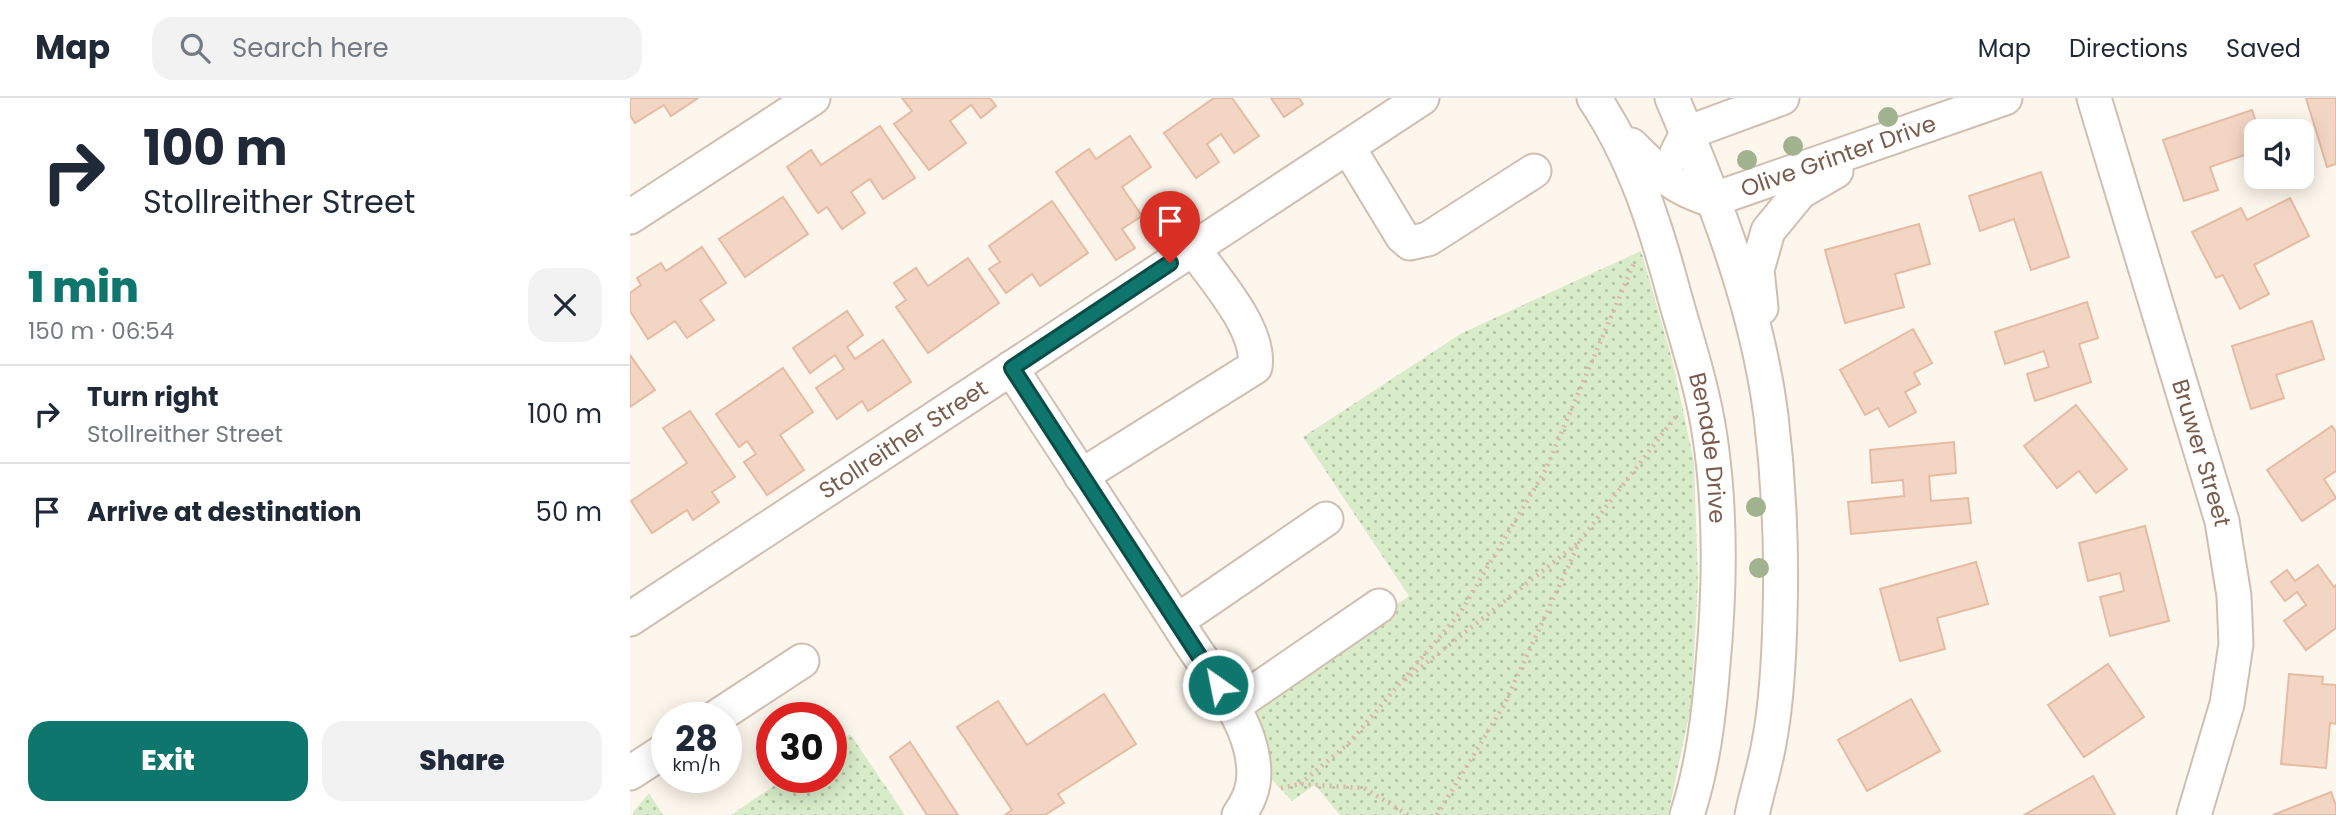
<!DOCTYPE html>
<meta charset="utf-8">
<style>
body{margin:0;font-family:Poppins,sans-serif;background:#f2f2f3;color:#1f2937;height:100vh;display:flex;flex-direction:column;font-size:26px;white-space:nowrap}
*{box-sizing:border-box;margin:0}
p{font-size:23px;color:#747a83}
.icon{flex:none;width:38px;height:38px;fill:none;stroke:currentColor;stroke-width:2;stroke-linecap:round;stroke-linejoin:round}
.map{position:relative;flex:1;overflow:hidden}
.side{display:flex;flex-direction:column;background:#fff;width:630px}
.side>*{flex:none}
.banner{background:#fff;color:#1f2937;overflow:hidden}
.buttons{position:absolute;left:1614px;top:21px;display:grid;gap:14px}
.buttons a{display:grid;place-items:center;width:70px;height:70px;border-radius:14px;background:#fff;box-shadow:0 4px 18px #0003;font-size:35px}
.speed{position:absolute;left:21px;top:604px;display:flex;gap:14px;font-size:35px;font-weight:700;text-align:center}
.speed>*{display:grid;place-content:center;width:91px;height:91px;border-radius:50%;background:#fff;box-shadow:0 4px 18px #0003;line-height:1}
.speed small{font-size:18px;font-weight:400}
.speed .limit{border:10px solid #d22;background:#fff;color:#111}
.pin{position:absolute;display:grid;place-items:center;width:60px;height:60px;color:#fff;margin:-72px -30px;border-radius:50% 50% 50% 0;rotate:-45deg;box-shadow:0 0 7px #0007}
.pin .icon{rotate:45deg}
.me{position:absolute;width:77px;margin:-38px;rotate:327deg;stroke-linejoin:round;filter:drop-shadow(0 0 5px #0008)}
.turn{display:flex;align-items:center;gap:24px;height:147px;padding:0 28px;font-size:32px}
.turn .icon{width:91px;height:91px;stroke-width:2.5}
.turn b{display:block;font-size:49px;line-height:60px}
.round{display:grid;place-items:center;flex:none;width:74px;height:74px;border-radius:21px;background:#f2f2f3}
.summary{display:flex;align-items:center;justify-content:space-between;height:119px;padding:0 28px}
h1{font-size:42px;font-weight:800;line-height:52px;color:#0f766e}
.primary-button{display:flex;gap:14px;margin-top:auto;padding:14px 28px}
.primary-button a{flex:1;height:80px;border-radius:21px;background:#0f766e;color:#fff;font-size:28px;font-weight:800;line-height:80px;text-align:center}
.primary-button a+a{background:#f2f2f3;color:#1f2937}
ul{padding:0;list-style:none}
li{display:flex;align-items:center;gap:21px;height:98px;padding:0 28px;border-top:2px solid #e0e1e3}
li div{flex:1}
li b{display:block;font-size:26px}
li em{font-style:normal}
header{display:flex;align-items:center;gap:42px;box-sizing:border-box;height:98px;padding:0 35px;background:#fff;border-bottom:2px solid #e0e1e3}
header strong{font-size:33px}
nav{display:flex;gap:38px;margin-inline-start:auto;font-size:24px}
.search{width:490px;height:63px;background:#f2f2f3;display:flex;align-items:center;gap:18px;box-sizing:border-box;padding:0 24px;border-radius:21px;color:#747a83;font-size:26px}
main{display:flex;flex:1;min-height:0}
.map>svg:first-child{display:block}
.grass{fill:url(#grass-dots)}
.building{fill:#f3d5c3;stroke:#e6bba3;stroke-width:2}
.lines{fill:none;stroke-linecap:round;stroke-linejoin:round}
.minor-casing{stroke:#d1beb0;stroke-width:37}
.path{stroke:#d9b8a5;stroke-width:4.5;stroke-dasharray:2 5;stroke-linecap:butt}
.minor{stroke:#fff;stroke-width:33}
.tree{fill:#a0b28e}
.route-casing{stroke:#0a4d48;stroke-width:18}
.route{stroke:#0f766e;stroke-width:12}
.labels{text-anchor:middle;dominant-baseline:central;stroke-width:5;stroke-linejoin:round;paint-order:stroke}
.street-label{font-size:23px;fill:#7a5c4d;stroke:#fffaf3}
</style>
<header>
<strong>Map</strong>
<div class="search"><svg class="icon" aria-label="search" viewBox="0 0 24 24"><circle cx="10" cy="10" r="6"/><path d="M15 15l6 6"/></svg>Search here</div>
<nav><a>Map</a><a>Directions</a><a>Saved</a></nav>
</header>
<main>
<section class="side">
<div class="banner">
<div class="turn"><svg class="icon" aria-label="right" viewBox="0 0 24 24"><path d="M7 20v-9h11M14 6l5 5-5 5"/></svg><div><b>100 m</b>Stollreither Street</div></div>
</div>
<div class="summary"><div><h1>1 min</h1><p>150 m · 06:54</p></div><a class="round"><svg class="icon" aria-label="close" viewBox="0 0 24 24"><path d="M6 6l12 12M18 6L6 18"/></svg></a></div>
<ul>
<li><svg class="icon" aria-label="right" viewBox="0 0 24 24"><path d="M7 20v-9h11M14 6l5 5-5 5"/></svg><div><b>Turn right</b><p>Stollreither Street</p></div><em>100 m</em></li>
<li><svg class="icon" aria-label="arrive" viewBox="0 0 24 24"><path d="M6 21V4h12l-3 4 3 4H6"/></svg><div><b>Arrive at destination</b></div><em>50 m</em></li>
</ul>
<div class="primary-button"><a>Exit</a><a>Share</a></div>
</section>
<div class="map">
<svg width="1706" height="717" viewBox="0 0 1706 717">
<defs>
<pattern id="grass-dots" width="8" height="8" patternUnits="userSpaceOnUse" patternTransform="scale(1.75)"><rect width="8" height="8" fill="#d8ecc9"/><path d="M2 2h.1M6 6h.1" fill="none" stroke="#b4c2a5" stroke-width="1.8" stroke-linecap="round"/></pattern>
</defs>
<rect width="100%" height="100%" fill="#fdf6ec"/>
<g class="grass">
<polygon points="1011,153 1042,261 1064,364 1068,485 1061,608 1038,717 710,717 685,687 662,703 625,664 612,609 779,498 673,339 832,235"/>
<polygon points="220,636 275,717 101,717 157,679 201,679 201,649"/>
<polygon points="19,695 33,717 3,717 4,713"/>
</g>
<g class="building">
<polygon points="0,0 68,0 41,18 34,7 5,25 0,17"/>
<polygon points="272,0 360,0 366,8 351,20 341,7 320,23 336,45 299,72 264,26 282,13"/>
<polygon points="584,0 602,0 629,38 604,55 591,36 577,46 589,64 566,80 534,35"/>
<polygon points="641,0 669,0 673,6 654,19"/>
<polygon points="1676,0 1706,0 1706,66 1697,69"/>
<polygon points="1622,12 1629,33 1626,33 1626,53 1580,69 1588,92 1554,103 1533,42"/>
<polygon points="250,28 285,80 253,101 240,81 221,94 235,115 212,131 197,109 188,115 157,69 181,52 191,67"/>
<polygon points="500,38 521,69 492,89 512,118 492,131 505,150 486,162 426,74 459,51 466,61"/>
<polygon points="1411,74 1439,159 1401,172 1384,121 1350,133 1339,98"/>
<polygon points="153,99 178,136 115,179 89,141"/>
<polygon points="1660,100 1679,138 1624,167 1639,196 1610,211 1593,177 1586,180 1562,134 1611,110 1617,122"/>
<polygon points="422,103 458,155 410,188 402,176 376,195 359,171 370,164 359,148"/>
<polygon points="1289,126 1300,166 1265,176 1274,209 1215,225 1195,152"/>
<polygon points="72,149 96,185 70,202 84,222 57,240 45,223 18,241 0,213 0,195 11,187 7,180 31,165 36,173"/>
<polygon points="338,160 369,205 298,255 266,209 276,202 264,185 286,170 298,188"/>
<polygon points="1457,204 1468,240 1449,246 1461,284 1405,303 1397,276 1419,269 1414,253 1375,266 1365,234"/>
<polygon points="217,213 233,237 217,249 225,261 253,242 281,284 238,313 232,303 207,321 186,290 214,271 205,257 180,275 163,250"/>
<polygon points="1682,223 1694,261 1646,277 1654,300 1621,311 1602,248"/>
<polygon points="1283,231 1302,265 1284,275 1290,286 1275,294 1286,314 1259,329 1248,310 1235,317 1210,272"/>
<polygon points="0,257 25,292 0,309"/>
<polygon points="153,270 183,314 150,337 174,372 137,397 114,364 126,356 117,343 109,349 86,316"/>
<polygon points="1446,307 1497,371 1466,395 1449,373 1427,390 1394,348"/>
<polygon points="60,313 105,379 82,394 89,404 63,422 57,412 22,435 1,403 57,365 33,330"/>
<polygon points="1702,328 1706,334 1706,373 1694,381 1706,400 1672,423 1637,372"/>
<polygon points="1324,344 1326,375 1299,378 1301,403 1338,400 1341,425 1221,436 1218,404 1274,398 1273,382 1242,385 1240,352"/>
<polygon points="1515,428 1539,523 1480,538 1470,499 1494,493 1490,475 1458,483 1449,445"/>
<polygon points="1346,464 1358,506 1307,520 1315,551 1270,563 1250,491"/>
<polygon points="1688,467 1704,489 1706,487 1706,530 1676,552 1654,523 1676,507 1667,494 1655,503 1641,484 1657,472 1665,483"/>
<polygon points="1478,566 1514,619 1454,659 1418,607"/>
<polygon points="1659,576 1693,579 1692,586 1706,587 1706,626 1700,625 1696,670 1651,666"/>
<polygon points="474,596 506,646 428,696 434,705 415,717 375,717 382,712 327,629 368,603 397,647"/>
<polygon points="1281,601 1310,653 1237,693 1208,642"/>
<polygon points="280,644 328,717 297,717 260,659"/>
<polygon points="1463,678 1485,717 1394,717"/>
<polygon points="1701,694 1706,708 1706,717 1643,717"/>
</g>
<g class="lines">
<g class="minor-casing">
<g id="minor">
<path id="s1" d="M 964,0 C 1005,61 1026,129 1045,200 C 1058,246 1073,291 1080,339 C 1091,413 1090,491 1083,566 C 1079,617 1073,668 1057,717"/>
<path d="M 1042,0 C 1085,101 1127,208 1141,318 C 1149,384 1152,451 1150,518 C 1149,560 1147,604 1139,645 C 1135,669 1127,693 1122,717"/>
<path id="s2" d="M 1464,0 L 1592,423 L 1604,498 L 1606,546 L 1597,606 L 1564,717"/>
<path id="s3" d="M 1001,47 C 1029,75 1043,90 1082,102 L 1375,0"/>
<polyline points="718,49 772,138 780,145 798,141 904,73"/>
<polyline points="1047,55 1057,35 1152,0"/>
<polyline points="0,119 183,0"/>
<polyline points="1131,210 1127,172 1138,133 1170,94 1206,73"/>
<path d="M 381,270 C 440,361 500,450 558,541 C 580,575 612,612 621,652 C 627,678 624,696 609,717"/>
<path d="M 451,378 L 625,269 C 631,231 584,181 563,150"/>
<path id="s4" d="M 0,521 L 792,0"/>
<polyline points="547,523 696,421"/>
<polyline points="602,609 749,508"/>
<polyline points="85,620 172,563"/>
<polyline points="0,675 37,651"/>
</g>
</g>
<g class="path">
<polyline points="775,582 949,444 1047,317"/>
<polyline points="670,686 719,645 830,515 915,373 1004,165"/>
<polyline points="651,690 670,686 734,690 778,717"/>
<polyline points="807,717 874,607 949,445"/>
</g>
<use href="#minor" class="minor"/>
</g>
<g class="tree">
<circle cx="1258" cy="19" r="10"/>
<circle cx="1163" cy="48" r="10"/>
<circle cx="1117" cy="62" r="10"/>
<circle cx="1126" cy="409" r="10"/>
<circle cx="1129" cy="470" r="10"/>
</g>
<g class="lines">
<g class="route-casing">
<polyline id="route" points="540,165 382,270 588,587"/>
</g>
<use href="#route" class="route"/>
</g>
<g class="labels">
<g class="street-label">
<text stroke="none"><textPath href="#s3" startOffset="233">Olive Grinter Drive</textPath></text>
<text stroke="none"><textPath href="#s4" startOffset="327">Stollreither Street</textPath></text>
<text stroke="none"><textPath href="#s1" startOffset="371">Benade Drive</textPath></text>
<text stroke="none"><textPath href="#s2" startOffset="371">Bruwer Street</textPath></text>
</g>
</g>
</svg>
<div class="buttons">
<a><svg class="icon" aria-label="sound" viewBox="0 0 24 24"><path d="M4 9h4l5-4v14l-5-4H4zM17 9q2 3 0 6"/></svg></a>
</div>
<div class="speed"><div>28<small>km/h</small></div><div class="limit">30</div></div>
<div class="pin" style="left:540px;top:165px;background:#d93025"><svg class="icon" aria-label="arrive" viewBox="0 0 24 24"><path d="M6 21V4h12l-3 4 3 4H6"/></svg></div>
<svg class="me" style="left:588px;top:587px" viewBox="-20 -20 40 40"><circle r="17" fill="#0f766e" stroke="#fff" stroke-width="3"/><path d="M0-11L8 9 0 5-8 9z" fill="#fff"/></svg>
</div>
</main>
